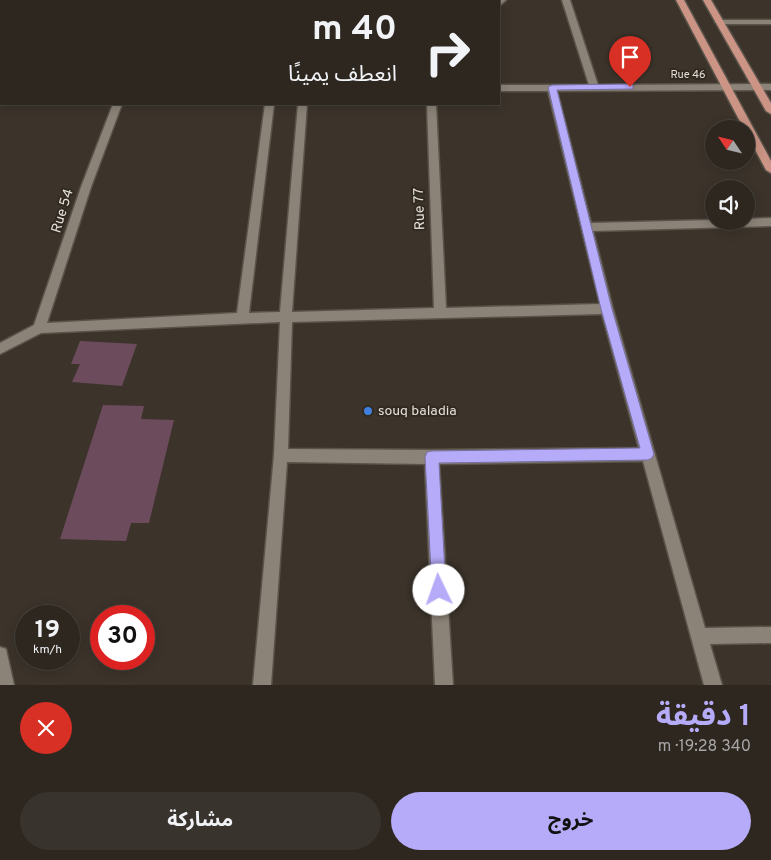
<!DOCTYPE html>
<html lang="ar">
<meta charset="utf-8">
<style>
body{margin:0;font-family:Overpass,"Noto Sans Arabic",sans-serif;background:#39332d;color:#f1f3f6;direction:rtl;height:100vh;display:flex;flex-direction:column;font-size:19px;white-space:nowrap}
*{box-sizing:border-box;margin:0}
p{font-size:16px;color:#a7a5a5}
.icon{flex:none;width:28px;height:28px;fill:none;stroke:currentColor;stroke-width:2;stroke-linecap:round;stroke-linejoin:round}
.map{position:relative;height:685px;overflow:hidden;direction:ltr}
.panel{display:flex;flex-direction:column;background:#2d2720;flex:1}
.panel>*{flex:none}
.banner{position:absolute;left:0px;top:0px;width:500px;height:105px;box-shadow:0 2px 12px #0003,0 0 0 1px #48443e;direction:rtl;background:#2d2720;color:#f1f3f6;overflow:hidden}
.needle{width:32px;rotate:305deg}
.buttons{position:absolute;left:705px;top:120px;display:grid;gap:10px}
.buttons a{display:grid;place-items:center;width:50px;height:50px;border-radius:50%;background:#2d2720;box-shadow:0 2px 12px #0003,0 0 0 1px #48443e;font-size:25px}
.speed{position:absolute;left:15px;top:605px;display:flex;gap:10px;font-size:25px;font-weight:700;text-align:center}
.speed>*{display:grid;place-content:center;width:65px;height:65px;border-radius:50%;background:#2d2720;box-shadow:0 2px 12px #0003,0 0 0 1px #48443e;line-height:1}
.speed small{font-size:12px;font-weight:400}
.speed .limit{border:8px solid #d22;background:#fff;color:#111}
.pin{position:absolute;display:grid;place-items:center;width:42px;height:42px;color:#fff;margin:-51px -21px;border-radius:50% 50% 50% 0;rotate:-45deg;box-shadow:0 0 5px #0007}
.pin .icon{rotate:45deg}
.me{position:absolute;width:55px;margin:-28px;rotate:357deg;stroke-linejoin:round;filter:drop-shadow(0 0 4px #0008)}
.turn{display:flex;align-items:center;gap:18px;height:105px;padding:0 20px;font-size:22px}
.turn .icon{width:65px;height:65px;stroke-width:2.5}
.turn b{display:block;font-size:35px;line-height:42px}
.round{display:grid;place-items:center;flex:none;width:52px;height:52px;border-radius:26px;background:#39332d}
.head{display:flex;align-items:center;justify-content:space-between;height:85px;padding:0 20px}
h1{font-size:30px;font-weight:700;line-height:38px;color:#b6abf8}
.cta{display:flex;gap:10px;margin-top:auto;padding:10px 20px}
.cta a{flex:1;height:58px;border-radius:30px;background:#b6abf8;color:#111;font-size:20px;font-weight:700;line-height:58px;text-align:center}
.cta a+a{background:#39332d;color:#f1f3f6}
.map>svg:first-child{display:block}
.building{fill:#6c4b5d}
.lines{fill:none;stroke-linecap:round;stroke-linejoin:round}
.minor-casing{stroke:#59534a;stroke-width:3}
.major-casing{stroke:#59534a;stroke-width:3}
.minor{fill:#8c8378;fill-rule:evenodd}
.major{fill:#cb9484;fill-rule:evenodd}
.route{fill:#b6abf8;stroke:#766fa1}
.shop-dot{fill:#3f7fe0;stroke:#312a21;stroke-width:2}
.labels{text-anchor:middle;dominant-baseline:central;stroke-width:4;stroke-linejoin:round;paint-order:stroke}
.far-street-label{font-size:11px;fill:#e4dfd9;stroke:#312a21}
.street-label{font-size:14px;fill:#e4dfd9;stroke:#312a21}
.poi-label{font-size:14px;fill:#e4dfd9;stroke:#312a21;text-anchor:start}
</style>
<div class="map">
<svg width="771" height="685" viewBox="0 0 771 685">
<rect width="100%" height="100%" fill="#3c342b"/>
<g class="building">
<polygon points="80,341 137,344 122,386 72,382 80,364 71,364"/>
<polygon points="103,405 144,406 141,419 174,420 149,523 131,523 126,541 60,539"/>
</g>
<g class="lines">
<g class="minor-casing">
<g id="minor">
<polygon points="498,0 506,0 499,6"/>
<path d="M 562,0 L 570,0 L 598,85 L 771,84 L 771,90 L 557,91 L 591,223 L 714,220 L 714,221 L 746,221 L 746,219 L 771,218 L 771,226 L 593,231 L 613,309 L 705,628 L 771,627 L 771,643 L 710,644 L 722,685 L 704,685 L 643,461 L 439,464 L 453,685 L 435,685 L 425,464 L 287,462 L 271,685 L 253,685 L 274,455 L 280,322 L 41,333 L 0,354 L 0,343 L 34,325 L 81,187 L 113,104 L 122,104 L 91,187 L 47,323 L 237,313 L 265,104 L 274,104 L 249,313 L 280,312 L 298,104 L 307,104 L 292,312 L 434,308 L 427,104 L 436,104 L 446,308 L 600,304 L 548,91 L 499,91 L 499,85 L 589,85 ZM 602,314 L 639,448 L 432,450 L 288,449 L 292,322 Z"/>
<rect x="0" y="4" width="1" height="4"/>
<polygon points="716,20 771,20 771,24 719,24 715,22"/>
<polygon points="0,41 1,42 1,47 0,47"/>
<polygon points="0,647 6,649 14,685 0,685"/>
</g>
</g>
<g class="major-casing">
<g id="major">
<polygon points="676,0 684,0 771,161 771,173 766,170 746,133 746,129 744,129"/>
<polygon points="703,0 711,0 771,103 771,114 766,111"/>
</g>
</g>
<use href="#minor" class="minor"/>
<use href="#major" class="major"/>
</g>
<polygon class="route" points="630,84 633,85 633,89 557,90 612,309 654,454 652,458 648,460 439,463 446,590 444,595 439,597 434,595 432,590 425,457 427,452 432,451 640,448 601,309 548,87 552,85"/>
<circle class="shop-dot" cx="368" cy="411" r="5"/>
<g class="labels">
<g class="far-street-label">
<text x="688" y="75">Rue 46</text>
</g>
<g class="street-label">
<text transform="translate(420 209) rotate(-92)">Rue 77</text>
<text transform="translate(63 211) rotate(-73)">Rue 54</text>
</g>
<g class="poi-label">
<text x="378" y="411">souq baladia</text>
</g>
</g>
</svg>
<div class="buttons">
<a><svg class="needle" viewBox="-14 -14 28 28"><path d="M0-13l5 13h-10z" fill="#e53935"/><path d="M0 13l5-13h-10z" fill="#a7a5a5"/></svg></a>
<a><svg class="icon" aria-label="sound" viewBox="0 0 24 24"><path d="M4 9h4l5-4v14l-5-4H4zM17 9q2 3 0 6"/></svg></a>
</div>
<div class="speed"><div>19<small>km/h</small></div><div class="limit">30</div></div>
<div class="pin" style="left:630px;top:87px;background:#d93025"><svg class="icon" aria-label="arrive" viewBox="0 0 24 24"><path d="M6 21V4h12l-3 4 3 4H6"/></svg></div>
<svg class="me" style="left:439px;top:590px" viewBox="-20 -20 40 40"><circle r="19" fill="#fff"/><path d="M0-13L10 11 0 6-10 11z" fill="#b6abf8"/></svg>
<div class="banner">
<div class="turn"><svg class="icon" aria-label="right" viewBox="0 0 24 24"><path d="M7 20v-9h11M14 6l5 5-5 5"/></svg><div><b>40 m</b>انعطف يمينًا</div></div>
</div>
</div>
<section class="panel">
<div class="head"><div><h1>1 دقيقة</h1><p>340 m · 19:28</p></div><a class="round" style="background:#d93025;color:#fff"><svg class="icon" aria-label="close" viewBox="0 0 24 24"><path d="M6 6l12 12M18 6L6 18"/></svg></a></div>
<div class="cta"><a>خروج</a><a>مشاركة</a></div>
</section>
